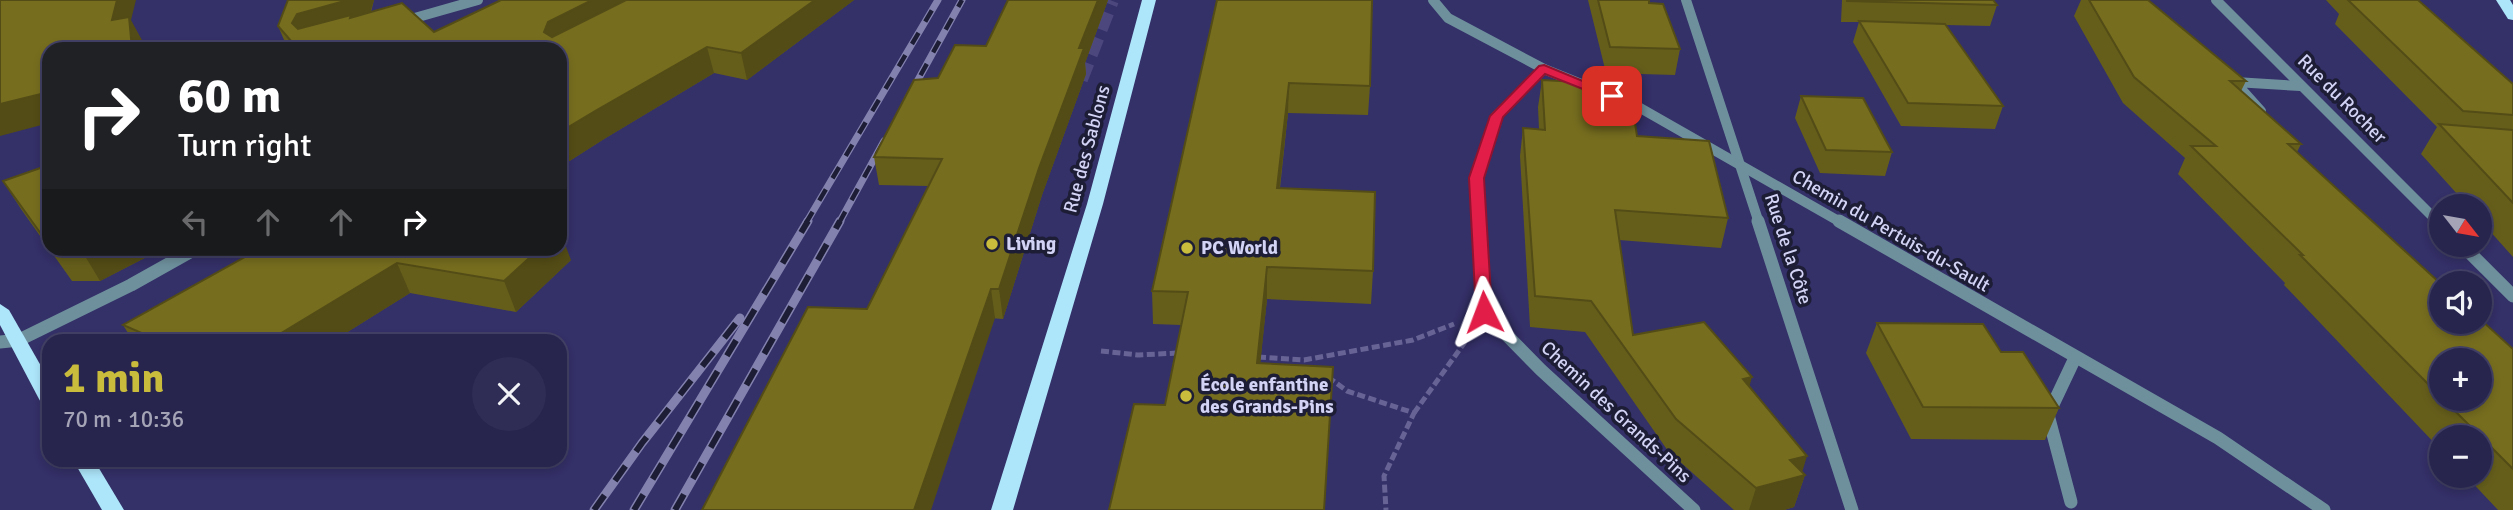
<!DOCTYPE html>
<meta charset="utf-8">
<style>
body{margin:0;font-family:Signika,sans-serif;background:#2f2c55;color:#f1f3f6;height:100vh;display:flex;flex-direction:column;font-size:26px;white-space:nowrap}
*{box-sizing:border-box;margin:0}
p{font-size:23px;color:#a4a4b6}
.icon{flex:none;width:38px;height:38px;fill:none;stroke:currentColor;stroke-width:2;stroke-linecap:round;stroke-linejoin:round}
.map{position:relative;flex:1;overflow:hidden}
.drawer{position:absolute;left:42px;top:334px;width:525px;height:133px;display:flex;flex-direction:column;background:#27244e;border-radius:21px;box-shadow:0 4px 10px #0003,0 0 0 2px #434166}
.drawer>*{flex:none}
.top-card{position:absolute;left:42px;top:42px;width:525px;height:214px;border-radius:21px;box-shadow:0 4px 10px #0003,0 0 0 2px #434166;background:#202124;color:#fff;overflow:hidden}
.needle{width:46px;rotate:121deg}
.controls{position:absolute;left:2429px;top:194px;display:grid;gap:14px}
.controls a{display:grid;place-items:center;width:63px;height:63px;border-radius:50%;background:#27244e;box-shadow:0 4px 10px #0003,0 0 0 2px #434166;font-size:35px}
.pin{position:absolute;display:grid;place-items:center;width:60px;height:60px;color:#fff;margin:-30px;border-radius:14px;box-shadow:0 4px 10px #0006}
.me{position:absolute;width:77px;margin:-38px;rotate:357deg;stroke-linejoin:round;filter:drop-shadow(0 0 5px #0008)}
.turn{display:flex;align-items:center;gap:24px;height:147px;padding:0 21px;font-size:32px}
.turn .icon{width:91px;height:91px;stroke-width:2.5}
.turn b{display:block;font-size:49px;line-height:60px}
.lanes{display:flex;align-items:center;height:66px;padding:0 21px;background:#0003;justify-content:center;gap:35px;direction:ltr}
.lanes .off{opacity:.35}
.round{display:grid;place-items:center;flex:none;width:74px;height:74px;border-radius:37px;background:#2f2c55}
.head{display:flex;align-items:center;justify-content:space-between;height:119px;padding:0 21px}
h1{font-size:42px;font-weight:700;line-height:52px;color:#c9bb3b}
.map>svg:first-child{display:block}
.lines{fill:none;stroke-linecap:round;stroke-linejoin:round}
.highway-tunnel{stroke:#4c487d;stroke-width:18;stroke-dasharray:18 9;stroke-linecap:butt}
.path{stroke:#676495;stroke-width:5;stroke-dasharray:8 3.5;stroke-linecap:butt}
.minor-far1{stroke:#6e909d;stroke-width:10}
.minor{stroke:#6e909d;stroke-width:13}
.major{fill:#ade5fa;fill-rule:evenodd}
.rail-far1-casing{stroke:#8382af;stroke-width:7}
.rail-casing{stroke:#8382af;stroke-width:9}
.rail-far1{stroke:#1d1d36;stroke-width:4.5;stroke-dasharray:13;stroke-linecap:butt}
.rail{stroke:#1d1d36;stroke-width:6;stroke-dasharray:18;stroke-linecap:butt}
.wall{fill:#655e1b;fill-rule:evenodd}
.shaded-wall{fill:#534c16}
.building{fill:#766d1f;stroke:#534c16;stroke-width:2}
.route{fill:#e11d48;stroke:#92132f;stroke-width:2}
.poi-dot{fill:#c9bb3b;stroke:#1d1d36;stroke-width:2.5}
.labels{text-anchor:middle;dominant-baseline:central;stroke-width:7;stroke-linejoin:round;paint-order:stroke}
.street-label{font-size:19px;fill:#d2d3f5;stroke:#1d1d36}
.poi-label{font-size:19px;font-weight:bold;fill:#d2d3f5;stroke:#1d1d36;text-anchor:start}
</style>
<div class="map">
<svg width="2513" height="510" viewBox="0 0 2513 510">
<rect width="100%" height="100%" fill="#343068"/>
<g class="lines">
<polyline class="highway-tunnel" points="1079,79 1110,0"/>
<g class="path">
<polyline points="1101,351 1138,355 1179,353"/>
<polyline points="1258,357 1304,360 1413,340 1454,324"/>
<polyline points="1328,377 1347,391 1414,413 1384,476 1386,510"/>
<polyline points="1414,413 1465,342"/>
</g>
<g class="minor-far1">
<polyline points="1433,0 1448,18 1544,69 1591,88"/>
<polyline points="1686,0 1759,223"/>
<polyline points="2216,0 2439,223"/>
<polyline points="404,21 478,0"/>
<polyline points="1617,98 1635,105 1842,223"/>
<polyline points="2261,111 2235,82 2300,86"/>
<polyline points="1479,223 1477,178 1496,116 1544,69"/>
</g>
<g class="minor">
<polyline points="1479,221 1484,312 1541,370 1694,510"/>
<polyline points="1758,221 1852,510"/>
<polyline points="1839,221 2218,438 2324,510"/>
<polyline points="2437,221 2441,225"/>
<polyline points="2462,245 2513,296"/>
<polyline points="0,342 19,340 131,285 197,248"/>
<polyline points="2071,502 2048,415 2075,358"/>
</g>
<g class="major">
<polygon points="1142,0 1156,0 1103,204 1013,510 991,510 1087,204"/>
<polygon points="2496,0 2510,0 2513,5 2513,20 2508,19"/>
<polygon points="0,304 9,310 49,380 49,406 42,404 39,399 0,325"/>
<polygon points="73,460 94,460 124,510 102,510"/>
</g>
<g class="rail-far1-casing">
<g id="rail-far1">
<polyline points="908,98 962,0"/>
<polyline points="806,223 938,0"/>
<polyline points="839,223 884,141"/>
</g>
</g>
<g class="rail-casing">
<g id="rail">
<polyline points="594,510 642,443 740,318"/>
<polyline points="634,510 808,221"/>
<polyline points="675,510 840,221"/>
</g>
</g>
<use href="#rail-far1" class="rail-far1"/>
<use href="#rail" class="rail"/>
</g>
<g class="wall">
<polygon points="374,0 371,12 434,32 854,0 747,80 714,73 604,139 560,167 560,49 288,49 278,26"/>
<polygon points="1008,0 1108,0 1085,63 1086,74 1042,195 1003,319 867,309 928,186 879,185 874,157 938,78 986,46"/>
<polygon points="1217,0 1370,86 1368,115 1288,113 1280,188 1373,271 1371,304 1267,299 1260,363 1333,367 1324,510 1109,510 1165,405 1181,325 1153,324 1152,291"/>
<polygon points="1588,0 1649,0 1649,3 1680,49 1675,75 1606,73"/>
<polygon points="1842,0 1993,0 1997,5 1990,26 1946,25 2003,106 1995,129 1901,126 1853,42 1859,22 1841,22"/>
<path d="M 2081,0 L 2148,0 L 2246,81 L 2241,91 L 2301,144 L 2297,152 L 2513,349 L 2513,510 L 2498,510 L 2466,476 L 2480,476 L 2480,438 L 2441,438 L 2441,450 L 2284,285 L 2285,283 L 2178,174 L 2185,158 L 2123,103 L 2074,16 ZM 2441,360 L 2480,399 L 2441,399 Z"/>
<polygon points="2326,0 2418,0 2513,84 2513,257 2480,220 2480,206 2468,206 2421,154 2437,127 2335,24 2339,14"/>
<polygon points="1542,80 1637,136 1728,218 1721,248 1619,240 1633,335 1749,387 1802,472 1805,475 1794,507 1784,510 1734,510 1668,451 1585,332 1530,327 1520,156 1523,128 1539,129 1538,107"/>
<polygon points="1801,96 1892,152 1885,176 1820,173 1795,118"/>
<polygon points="49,165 49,248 164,248 100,281 72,281 21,209 3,181"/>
<polygon points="261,248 571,260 516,312 410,293 333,341 133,341 123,325"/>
<polygon points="1877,323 2001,352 2059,408 2045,440 1911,439 1866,353"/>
</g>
<g class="shaded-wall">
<polygon points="117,0 136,0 131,20 143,42 143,49 132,49 112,20"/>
<polygon points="348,0 374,0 367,23 308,40 292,23 297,14"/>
<polygon points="592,0 648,0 556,48 544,32 548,22"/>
<polygon points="815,0 854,0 747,80 741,53"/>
<polygon points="1098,0 1108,0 1085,63 1086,74 1042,195 1003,319 999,289 1079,48"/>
<polygon points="707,47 714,73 604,139 560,167 560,132 595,111"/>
<polygon points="1289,83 1288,113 1276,219 1277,188"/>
<polygon points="49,92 49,123 0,136 0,104"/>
<polygon points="560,231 571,260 516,312 504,281 540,248 560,248"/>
<polygon points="87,248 164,248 100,281 82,251"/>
<polygon points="397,263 410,293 333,341 268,341"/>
<polygon points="1267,267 1267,299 1257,396 1257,363"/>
<polygon points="991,289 995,318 931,510 914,510"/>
<polygon points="1752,377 1743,409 1743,379"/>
<polygon points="1807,456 1801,476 1805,475 1794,507 1784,510 1749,510 1756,488 1790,460"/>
</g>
<g class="building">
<polygon points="0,0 117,0 112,20 129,17 132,49 49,49 49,92 0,104"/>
<polygon points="288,0 348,0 297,14 292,23 298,29 351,15 350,18 402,3 434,32 501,0 592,0 548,22 544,32 552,37 626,0 815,0 741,53 707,47 595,111 560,132 560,49 298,49 278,26"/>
<polygon points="1008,0 1098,0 1079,48 1084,48 1039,168 999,289 991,289 914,510 702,510 808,307 867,309 942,159 874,157 914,80 938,78 955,45 986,46"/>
<polygon points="1217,0 1372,0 1370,86 1289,83 1277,188 1375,192 1373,271 1267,267 1257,363 1333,367 1324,510 1109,510 1134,404 1165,405 1188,292 1152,291"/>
<polygon points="1598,0 1649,0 1649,3 1663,4 1680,49 1610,47"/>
<polygon points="1847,0 1993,0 1997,5 1847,1"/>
<polygon points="2089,0 2148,0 2246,81 2230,81 2301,144 2288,144 2441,284 2441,322 2480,322 2480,319 2513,349 2513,469 2443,399 2480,399 2480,360 2441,360 2441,397 2300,255 2303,255 2191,146 2216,146 2134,77"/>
<polygon points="2348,0 2418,0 2513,84 2513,115 2463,111"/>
<polygon points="1859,21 1945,24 2003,106 1908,103"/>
<polygon points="1542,80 1629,85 1637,136 1709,141 1728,218 1615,210 1633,335 1704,322 1752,377 1743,379 1807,456 1790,460 1805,475 1756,488 1676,419 1591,301 1535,296 1523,128 1545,130"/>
<polygon points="1801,96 1863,98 1892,152 1826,150"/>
<polygon points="2439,124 2513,130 2513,203"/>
<polygon points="49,165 49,245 3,181"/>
<polygon points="51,248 87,248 82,251 53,251"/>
<polygon points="261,248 540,248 504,281 397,263 268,341 160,341 123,325"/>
<polygon points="1877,323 1983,324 2001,352 2023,352 2059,408 1923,407"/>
</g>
<polygon class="route" points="1544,65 1619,96 1612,100 1608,99 1545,74 1503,117 1484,178 1492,312 1484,317 1476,312 1469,178 1490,116 1539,66"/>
<g class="poi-dot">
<circle cx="992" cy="244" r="7"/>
<circle cx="1187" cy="248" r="7"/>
<circle cx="1186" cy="396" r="7"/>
</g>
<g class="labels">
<g class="street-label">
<text transform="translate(2342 99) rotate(45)">Rue du Rocher</text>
<text transform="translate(1087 149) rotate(-75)">Rue des Sablons</text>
<text transform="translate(1891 231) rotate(30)">Chemin du Pertuis-du-Sault</text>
<text transform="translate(1788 249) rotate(72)">Rue de la Côte</text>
<text transform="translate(1616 412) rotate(43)">Chemin des Grands-Pins</text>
</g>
<g class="poi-label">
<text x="1006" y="244">Living</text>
<text x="1201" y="248">PC World</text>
<text x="1200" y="385">École enfantine<tspan x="1200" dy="22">des Grands-Pins</tspan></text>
</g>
</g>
</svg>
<div class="controls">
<a><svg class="needle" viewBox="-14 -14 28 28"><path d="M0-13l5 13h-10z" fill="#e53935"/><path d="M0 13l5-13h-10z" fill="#a4a4b6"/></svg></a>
<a><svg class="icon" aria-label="sound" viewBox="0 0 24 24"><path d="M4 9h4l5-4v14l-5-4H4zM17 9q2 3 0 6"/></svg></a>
<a>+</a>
<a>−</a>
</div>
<div class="pin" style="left:1612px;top:96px;background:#d93025"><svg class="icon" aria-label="arrive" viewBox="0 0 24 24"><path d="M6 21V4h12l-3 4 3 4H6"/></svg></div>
<svg class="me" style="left:1484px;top:312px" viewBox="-20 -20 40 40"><path d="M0-17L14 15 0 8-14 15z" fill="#e11d48" stroke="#fff" stroke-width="4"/></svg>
<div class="top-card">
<div class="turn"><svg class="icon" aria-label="right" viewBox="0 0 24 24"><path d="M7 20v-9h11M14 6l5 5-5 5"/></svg><div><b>60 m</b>Turn right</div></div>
<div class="lanes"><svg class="icon off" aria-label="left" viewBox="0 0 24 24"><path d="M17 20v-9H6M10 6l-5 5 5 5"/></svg><svg class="icon off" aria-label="ahead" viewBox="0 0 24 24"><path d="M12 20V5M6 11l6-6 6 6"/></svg><svg class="icon off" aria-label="ahead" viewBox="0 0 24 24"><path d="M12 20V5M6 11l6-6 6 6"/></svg><svg class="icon" aria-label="right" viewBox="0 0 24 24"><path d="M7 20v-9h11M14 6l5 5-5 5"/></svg></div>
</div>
<section class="drawer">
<div class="head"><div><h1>1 min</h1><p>70 m · 10:36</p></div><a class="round"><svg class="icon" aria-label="close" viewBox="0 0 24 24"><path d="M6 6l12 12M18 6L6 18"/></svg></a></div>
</section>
</div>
